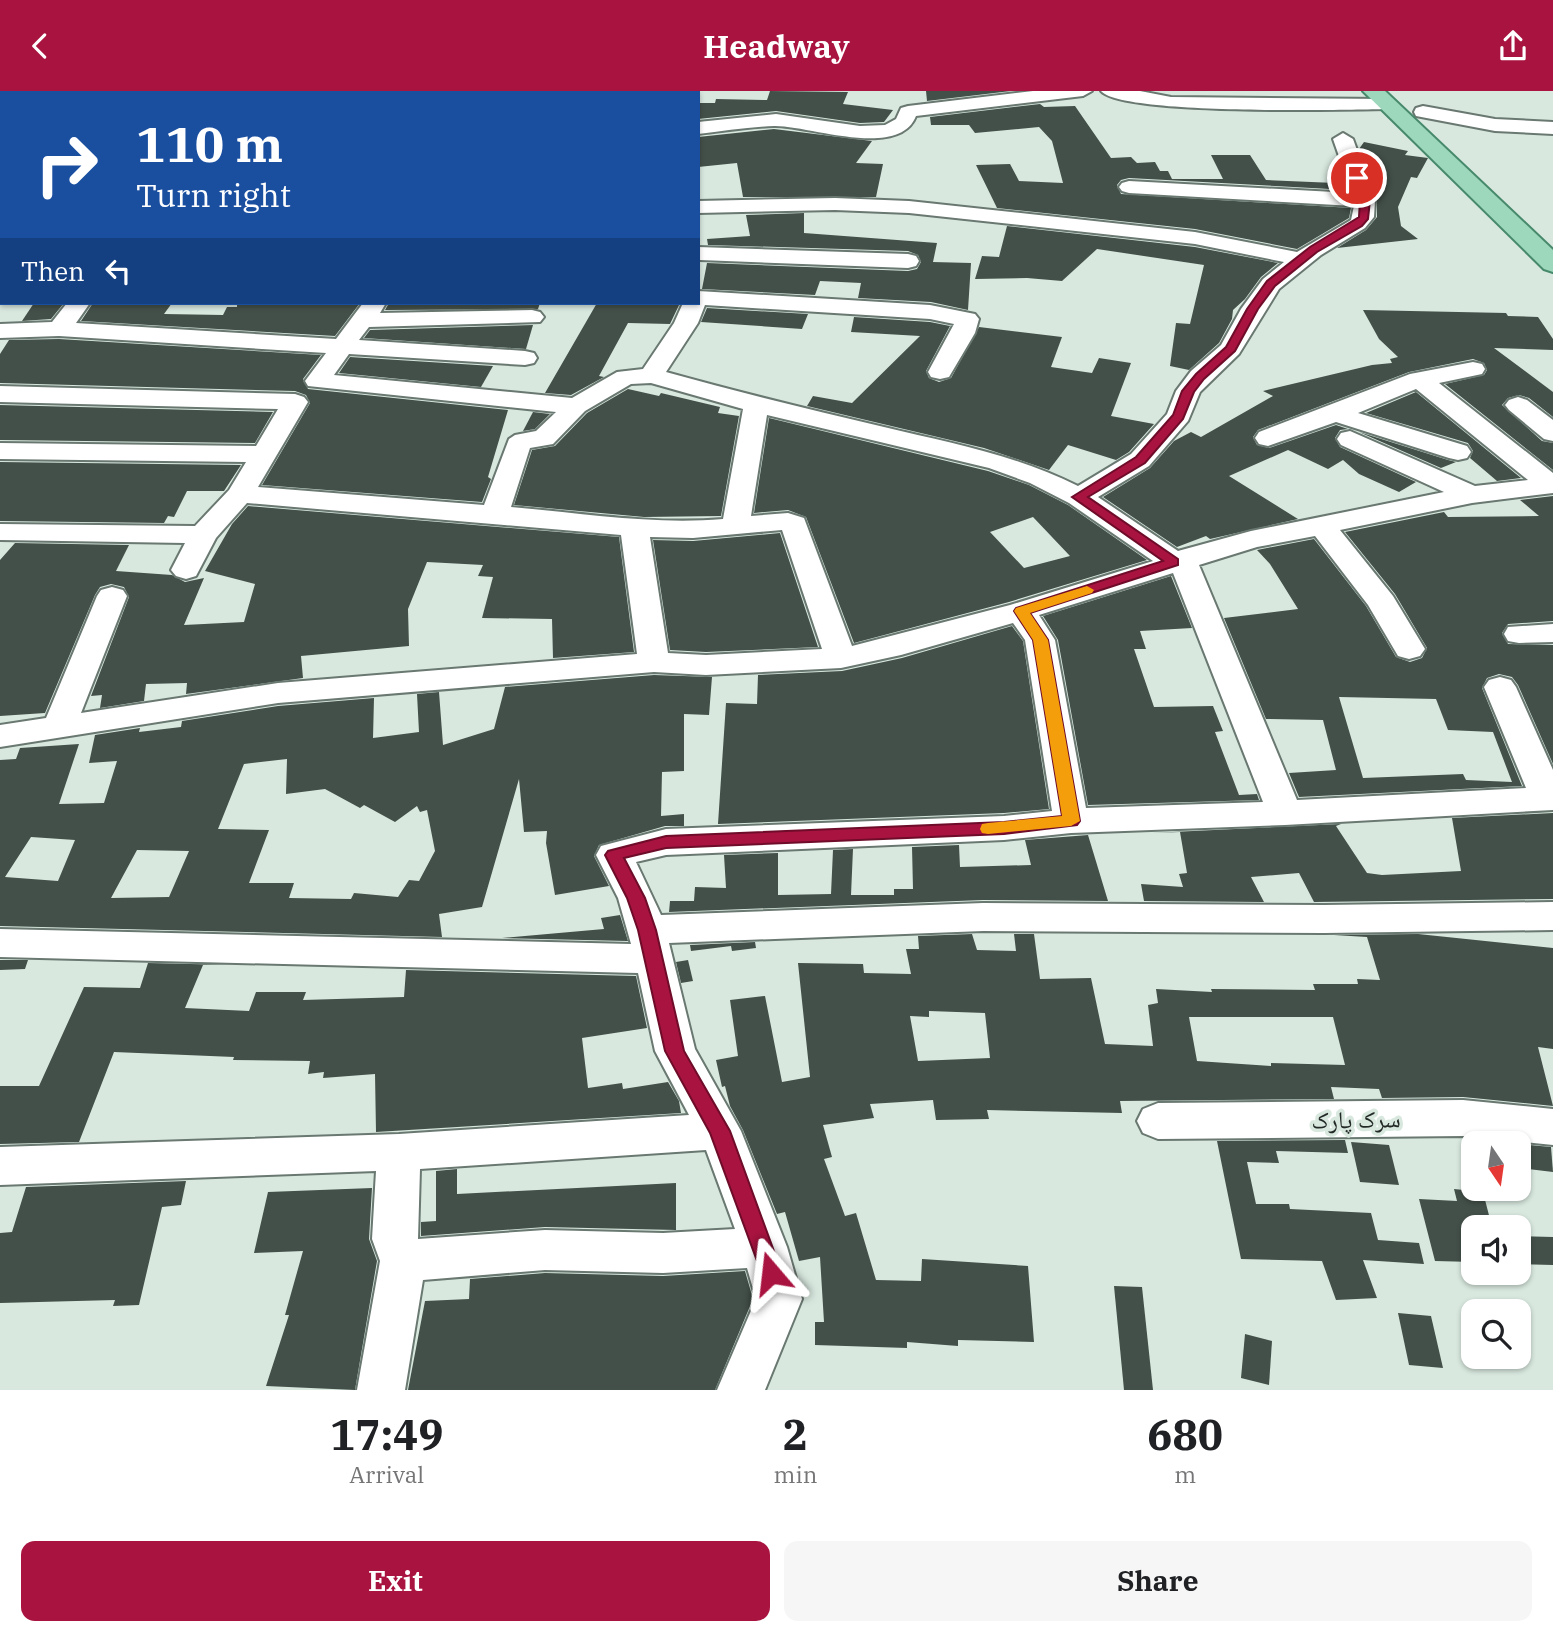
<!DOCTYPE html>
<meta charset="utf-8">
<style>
body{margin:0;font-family:"IBM Plex Serif","Noto Naskh Arabic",serif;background:#f6f6f6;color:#202124;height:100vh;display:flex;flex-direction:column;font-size:26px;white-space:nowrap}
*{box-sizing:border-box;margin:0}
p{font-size:23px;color:#757577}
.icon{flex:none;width:38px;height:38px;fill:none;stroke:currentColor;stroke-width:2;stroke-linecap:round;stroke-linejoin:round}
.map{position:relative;height:1299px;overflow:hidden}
.drawer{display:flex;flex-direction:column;background:#fff;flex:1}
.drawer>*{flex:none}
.hud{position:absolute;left:0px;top:0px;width:700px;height:214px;box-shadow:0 2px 5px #0004;background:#1a4fa0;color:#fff;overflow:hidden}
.needle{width:46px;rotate:167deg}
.tools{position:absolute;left:1461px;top:1040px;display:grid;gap:14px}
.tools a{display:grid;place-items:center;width:70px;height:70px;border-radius:14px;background:#fff;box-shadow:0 2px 5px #0004;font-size:35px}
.pin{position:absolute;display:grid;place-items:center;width:60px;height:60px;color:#fff;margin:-30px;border:4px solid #fff;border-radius:50%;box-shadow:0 2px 7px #0007}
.me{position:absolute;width:77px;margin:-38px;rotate:343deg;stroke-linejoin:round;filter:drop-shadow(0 0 5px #0008)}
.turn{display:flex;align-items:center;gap:24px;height:147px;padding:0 21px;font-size:32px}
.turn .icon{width:91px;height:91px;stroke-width:2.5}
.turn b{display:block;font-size:49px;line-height:60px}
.then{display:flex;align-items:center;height:66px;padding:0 21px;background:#0003;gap:14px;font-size:26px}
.eta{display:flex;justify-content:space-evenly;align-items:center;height:119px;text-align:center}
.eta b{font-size:42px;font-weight:700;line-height:49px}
.cta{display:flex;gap:14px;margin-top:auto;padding:14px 21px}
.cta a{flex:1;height:80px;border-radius:14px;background:#a91340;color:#fff;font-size:28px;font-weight:700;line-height:80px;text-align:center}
.cta a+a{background:#f6f6f6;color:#202124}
header{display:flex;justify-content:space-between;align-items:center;height:91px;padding:0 21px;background:#a91340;color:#fff;font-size:32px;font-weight:700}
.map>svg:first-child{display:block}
.building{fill:#435049;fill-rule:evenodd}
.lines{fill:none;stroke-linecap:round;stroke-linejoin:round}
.minor-casing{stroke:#697870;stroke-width:4}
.major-casing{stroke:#47896b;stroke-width:4}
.minor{fill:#fff;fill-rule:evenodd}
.major{fill:#9dd7bc;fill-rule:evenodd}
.route{fill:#a91340;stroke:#6e0c2a;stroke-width:2}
.slow{fill:#f59e0b}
.labels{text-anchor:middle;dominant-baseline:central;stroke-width:7;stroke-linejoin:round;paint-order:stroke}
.near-street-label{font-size:24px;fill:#232926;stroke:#d8e8df}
</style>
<header><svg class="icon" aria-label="back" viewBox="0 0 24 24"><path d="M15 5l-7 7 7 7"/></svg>Headway<svg class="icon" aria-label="share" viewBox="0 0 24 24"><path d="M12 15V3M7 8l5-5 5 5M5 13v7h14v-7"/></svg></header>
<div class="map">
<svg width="1553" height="1299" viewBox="0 0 1553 1299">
<rect width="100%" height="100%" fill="#d8e8df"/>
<g class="building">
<polygon points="770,0 848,1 843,13 893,19 884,31 860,32 776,20 698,28 698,12 715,12 716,8 767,9"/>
<polygon points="926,0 1011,0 927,10"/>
<polygon points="1040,13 1044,16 1075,15 1111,67 1131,66 1137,72 1155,71 1160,80 1168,80 1172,88 1223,88 1211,64 1250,64 1266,89 1335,92 1342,82 1348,99 1129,87 1121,89 1117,94 1121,103 1351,117 1349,127 1297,158 1195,138 997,117 976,74 1010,73 1019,90 1063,92 1052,50 1039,36 975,42 969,34 931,34 930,26"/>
<polygon points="774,38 872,50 856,72 883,73 876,106 743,106 737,72 698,76 698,46"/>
<polygon points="1364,51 1408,60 1405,64 1428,67 1417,87 1411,86 1398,116 1401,135 1418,148 1337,157 1366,139 1377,126 1377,108 1359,58"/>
<polygon points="804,122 804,142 937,152 933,171 971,172 968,219 931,211 858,207 861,192 820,190 815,204 702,198 707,172 908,180 917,178 921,171 918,164 908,160 708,154 707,148 750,145 746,124"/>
<polygon points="1007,135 1195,156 1278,172 1261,186 1245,208 1233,219 1232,228 1219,252 1189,279 1170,275 1176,232 1190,233 1204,174 1097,158 1062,190 1027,187 975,188 982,165 999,166"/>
<polygon points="34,212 64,212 51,228 22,230"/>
<polygon points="93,212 172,212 164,223 223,224 227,216 237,216 237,212 360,212 335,245 81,230"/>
<polygon points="389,212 466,214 467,212 540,212 538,218 385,219"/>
<polygon points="597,212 680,212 670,233 628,232 599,285 604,286 571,304 545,302"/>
<polygon points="707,217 808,223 802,238 701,231"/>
<polygon points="1363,219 1506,222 1508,225 1538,226 1553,248 1553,259 1494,257 1553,301 1553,326 1529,307 1519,304 1508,307 1502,314 1542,350 1553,352 1553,379 1445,293 1484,284 1487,279 1484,272 1473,268 1409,281 1258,339 1253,346 1257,354 1269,357 1336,334 1348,338 1340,339 1335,347 1340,356 1416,391 1399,401 1359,383 1343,369 1328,378 1288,359 1229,385 1298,428 1210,448 1206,445 1177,456 1103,406 1150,377 1174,350 1191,341 1201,346 1273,305 1263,300 1372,274 1392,272 1390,268 1398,266 1379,248"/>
<polygon points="854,226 930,231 950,235 926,280 929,287 939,291 951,287 979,236 1062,246 1051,276 1092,282 1099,267 1131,272 1111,325 1154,333 1129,361 1116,369 1068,354 1049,379 984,357 807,315 813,305 852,312 920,245 851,241"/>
<polygon points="533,234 526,258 364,247 370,239"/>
<polygon points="59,248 321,264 303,288 308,298 508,319 488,386 491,388 482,411 262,394 310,312 306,304 295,300 0,292 0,263 9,249"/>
<polygon points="350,266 493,275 481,296 339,282"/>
<polygon points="628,298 659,305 661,302 720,316 718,322 739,325 721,425 644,426 514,414 532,359 555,355 587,322"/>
<polygon points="1416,301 1521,387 1497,390 1470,367 1473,360 1468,352 1366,322"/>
<polygon points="0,314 273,321 255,352 0,349"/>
<polygon points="533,321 550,323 535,338 523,340"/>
<path d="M 769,327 L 988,380 L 1029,394 L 1068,414 L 1147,469 L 1009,511 L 854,552 L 806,426 L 788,419 L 754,422 ZM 1033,426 L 1070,465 L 1024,477 L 990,441 Z"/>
<polygon points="1359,341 1448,369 1456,371 1441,377"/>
<polygon points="0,371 241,374 224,400 187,400 174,426 168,425 164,432 0,430"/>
<path d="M 1553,405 L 1553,530 L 1508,533 L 1502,542 L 1508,553 L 1553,554 L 1553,673 L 1518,594 L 1512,586 L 1499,583 L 1487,587 L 1482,597 L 1522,695 L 1299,706 L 1289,682 L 1336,679 L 1323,629 L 1266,628 L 1224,527 L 1298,518 L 1270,473 L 1257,459 L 1314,448 L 1366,515 L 1396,566 L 1410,571 L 1422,567 L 1427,557 L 1395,503 L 1345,441 L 1444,421 L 1448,426 L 1539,425 L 1520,409 ZM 1339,606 L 1436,608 L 1448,639 L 1493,641 L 1512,691 L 1466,689 L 1463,683 L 1363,687 Z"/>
<polygon points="248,415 619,446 634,561 553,567 552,528 482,527 493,486 478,485 483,474 427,471 408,518 409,555 301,565 303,587 186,603 187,592 146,593 144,610 100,617 102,604 91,605 129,506 124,496 111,493 100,496 95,504 45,622 0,625 0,469 15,452 129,454 116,480 172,484 185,491 204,487 184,534 244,531 255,493 205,480 232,433"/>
<polygon points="780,442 818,556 706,561 670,559 653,449 693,450"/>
<polygon points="1171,485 1192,537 1140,540 1146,558 1134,558 1154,616 1213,615 1223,640 1215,641 1239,704 1257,703 1259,709 1088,714 1058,549 1043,525"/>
<polygon points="1012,535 1023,550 1049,718 1004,722 718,733 726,612 757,613 758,584 842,580 902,567"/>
<path d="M 654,584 L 712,586 L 709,624 L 684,623 L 684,680 L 662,681 L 661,725 L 684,723 L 684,735 L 665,735 L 599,754 L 594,765 L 609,795 L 555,804 L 546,752 L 547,740 L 524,741 L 519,688 L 482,816 L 439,823 L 442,846 L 0,835 L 0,669 L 16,668 L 20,657 L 79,653 L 59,713 L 104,712 L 117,670 L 89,672 L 95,644 L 140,637 L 139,641 L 181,636 L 182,630 L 278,615 L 374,607 L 373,647 L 419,641 L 417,603 L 439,601 L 443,654 L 494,638 L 505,596 ZM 287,668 L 286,703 L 325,698 L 360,717 L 364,714 L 395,731 L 417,715 L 420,721 L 427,719 L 435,760 L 419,790 L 409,789 L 398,806 L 354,802 L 351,808 L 289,807 L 294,792 L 249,792 L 269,739 L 218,738 L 244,673 ZM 31,746 L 75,749 L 58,790 L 5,786 ZM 137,759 L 189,760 L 169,806 L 111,807 Z"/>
<polygon points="1553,722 1553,808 1314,811 1299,782 1251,786 1264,811 1144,810 1141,793 1183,796 1179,783 1187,782 1180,741 1151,742 1341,733 1336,735 1367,782 1382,784 1461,780 1452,727"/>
<polygon points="1088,744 1108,810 983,809 669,821 670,810 694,810 695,796 726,797 724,764 778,762 778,804 831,803 833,759 853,758 851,804 894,804 894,798 913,798 912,756 959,754 960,776 1031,774 1025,749"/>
<polygon points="620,824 628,850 502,847 604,838 601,827"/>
<path d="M 972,843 L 977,859 L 1016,860 L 1014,843 L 1034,843 L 1040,888 L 1091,887 L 1105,953 L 1153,955 L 1148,914 L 1158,912 L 1156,898 L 1212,901 L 1211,898 L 1315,899 L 1313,893 L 1358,893 L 1357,888 L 1380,889 L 1367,846 L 1334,844 L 1418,843 L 1553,857 L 1553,958 L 1538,956 L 1553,1015 L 1463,1006 L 1382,1007 L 1379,998 L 1331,996 L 1334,1008 L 1120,1010 L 1122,1022 L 987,1019 L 989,1028 L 936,1029 L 933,1009 L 870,1013 L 874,1027 L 823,1034 L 832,1066 L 824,1068 L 845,1125 L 856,1122 L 876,1189 L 921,1190 L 922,1168 L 1028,1175 L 1034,1251 L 958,1249 L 958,1255 L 907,1251 L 907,1257 L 815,1254 L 815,1231 L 824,1231 L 820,1166 L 799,1170 L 785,1121 L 777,1123 L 743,1039 L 730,1015 L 725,995 L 722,996 L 716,969 L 738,965 L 730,909 L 765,905 L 782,991 L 810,986 L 798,872 L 863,873 L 864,882 L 911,883 L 906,858 L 919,858 L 918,845 ZM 929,920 L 985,922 L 990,967 L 918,970 L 910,925 L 929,926 ZM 1189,926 L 1333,926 L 1345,974 L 1271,972 L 1271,975 L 1197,970 Z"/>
<polygon points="755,851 756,857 732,860 731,855 691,860 690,854"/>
<polygon points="0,869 28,869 25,878 0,879"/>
<polygon points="688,869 693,890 681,892 676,871"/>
<polygon points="148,872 233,874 203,874 185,917 249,920 256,901 306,901 303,909 404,906 406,879 636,885 647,937 582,947 588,997 622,992 623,998 668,991 679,1010 681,1022 376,1041 375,983 323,987 324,981 308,983 310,970 233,969 234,966 114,961 79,1051 0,1053 0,995 39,995 84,896 140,897"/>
<polygon points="1345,1049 1348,1062 1276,1060 1279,1072 1247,1071 1256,1113 1289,1113 1290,1118 1371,1122 1378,1149 1419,1152 1424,1173 1363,1169 1377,1207 1336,1209 1322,1170 1241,1168 1217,1050"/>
<polygon points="1351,1051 1389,1054 1399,1094 1360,1091"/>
<polygon points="1519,1053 1551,1056 1553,1081 1519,1077"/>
<polygon points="457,1078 457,1103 676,1092 676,1139 545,1136 421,1145 421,1131 436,1130 436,1080"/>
<polygon points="186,1090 181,1114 162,1116 139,1214 113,1215 115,1209 0,1212 0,1142 12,1141 26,1096"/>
<polygon points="372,1097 369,1148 377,1170 355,1299 266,1295 289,1224 285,1224 303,1160 254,1162 268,1101"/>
<polygon points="1454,1098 1483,1101 1492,1136 1474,1136 1474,1171 1435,1170 1419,1108 1457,1110"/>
<polygon points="1519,1145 1553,1146 1553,1174 1519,1173"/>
<polygon points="745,1180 753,1208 715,1299 408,1299 425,1210 469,1208 470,1188 545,1182 663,1185"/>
<polygon points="1114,1195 1142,1196 1153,1299 1124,1299"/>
<polygon points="1398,1222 1431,1225 1443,1277 1409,1274"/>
<polygon points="1245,1243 1272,1250 1269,1294 1241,1287"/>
</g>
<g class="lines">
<g class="minor-casing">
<g id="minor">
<polygon points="149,0 167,0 148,2"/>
<polygon points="222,0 240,0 221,2"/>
<polygon points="298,0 316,0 297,2"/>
<polygon points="364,0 382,0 363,2"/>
<rect x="436" y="0" width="18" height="2"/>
<rect x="653" y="0" width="18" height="2"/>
<path d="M 1033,0 L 1092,0 L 1083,5 L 916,25 C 899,69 808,34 774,35 C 749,36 723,40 698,43 L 698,31 L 776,23 L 860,35 L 885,34 L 896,28 L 901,17 L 908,15 Z"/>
<path d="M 1101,0 L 1140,0 L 1171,6 L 1386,8 L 1395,13 L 1386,18 C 1344,19 1121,24 1101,0 Z"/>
<polygon points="1423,15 1495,28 1553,31 1553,43 1495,40 1416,25 1414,21 1416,17"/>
<path d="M 1343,42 L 1353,48 L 1375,109 L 1374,126 L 1365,137 L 1321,164 L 1279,198 L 1239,263 L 1200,301 L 1188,330 L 1149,375 L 1098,406 L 1178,460 L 1251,440 L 1444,401 L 1341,354 L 1337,348 L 1341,342 L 1350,340 L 1475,395 L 1528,389 L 1416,298 L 1358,322 L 1467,355 L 1471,361 L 1467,367 L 1458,369 L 1449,367 L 1336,331 L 1268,355 L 1259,353 L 1255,347 L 1259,341 L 1410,283 L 1473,271 L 1482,273 L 1485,278 L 1482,283 L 1439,292 L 1553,382 L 1553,402 L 1472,412 L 1340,439 L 1393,505 L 1425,558 L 1420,565 L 1409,568 L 1398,565 L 1368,514 L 1315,445 L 1257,456 L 1199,474 L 1297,709 L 1526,697 L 1484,596 L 1489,589 L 1500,586 L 1511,589 L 1516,596 L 1553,679 L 1553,719 L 1285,734 L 1071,742 L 1004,749 L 666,764 L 636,771 L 661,824 L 983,812 L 1324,814 L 1553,811 L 1553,839 L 1324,842 L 983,840 L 669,852 L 695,958 L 741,1040 L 787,1156 L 802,1208 L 765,1299 L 717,1299 L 756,1208 L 747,1177 L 663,1182 L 545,1179 L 423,1189 L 405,1299 L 357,1299 L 380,1170 L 372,1148 L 376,1080 L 0,1094 L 0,1056 L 399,1043 L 689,1024 L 655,960 L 638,882 L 0,866 L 0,838 L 631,853 L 618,807 L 596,764 L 601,755 L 666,738 L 1004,725 L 1052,720 L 1025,549 L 1013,532 L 901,564 L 841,577 L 706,584 L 654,581 L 278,612 L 0,656 L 0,634 L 46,627 L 97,505 L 101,499 L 112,496 L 123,499 L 127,505 L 81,622 L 278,592 L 637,563 L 621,444 L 247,412 L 216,447 L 196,485 L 186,488 L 176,485 L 171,479 L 185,452 L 0,449 L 0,433 L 195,435 L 229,399 L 246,371 L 0,368 L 0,352 L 256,355 L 278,318 L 0,311 L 0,295 L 295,303 L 304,306 L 308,311 L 258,396 L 484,414 L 509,348 L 515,344 L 536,340 L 556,321 L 308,295 L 305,290 L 326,262 L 59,245 L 0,247 L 0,233 L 52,231 L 67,212 L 90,212 L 76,232 L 336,248 L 363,212 L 386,212 L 380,222 L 532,219 L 540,221 L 544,226 L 540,231 L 369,236 L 359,249 L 525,260 L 534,262 L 537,267 L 534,272 L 525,274 L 349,263 L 334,284 L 572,307 L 617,281 L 643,278 L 674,232 L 683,212 L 698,212 L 698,200 L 930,214 L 975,223 L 979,228 L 975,242 L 949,286 L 940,288 L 931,286 L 928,281 L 954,233 L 930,228 L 705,214 L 698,232 L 666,281 C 738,301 811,319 884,336 C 950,352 1017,364 1078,395 L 1131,363 L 1167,323 L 1176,300 L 1191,280 L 1221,254 L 1241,218 L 1263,188 L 1284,171 L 1195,153 L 909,122 L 835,119 L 698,122 L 698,110 L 835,107 L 909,110 L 1195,141 L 1297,161 L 1351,129 L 1354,115 L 1129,102 L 1122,100 L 1119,96 L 1122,92 L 1129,90 L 1352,102 L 1333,48 ZM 651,292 L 743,318 L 723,428 C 652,434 582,422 511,416 L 530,357 L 553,353 L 585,320 L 631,293 ZM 767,324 L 989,377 L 1030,392 L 1069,412 L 1153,470 L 1010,514 L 852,555 L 804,427 L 788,422 L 751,425 ZM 782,439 L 822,558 L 706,564 L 668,562 L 650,446 L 693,447 ZM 1173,482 L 1263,711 L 1086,717 L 1055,549 L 1039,524 ZM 706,1059 L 735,1138 L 663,1142 L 545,1139 L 418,1148 L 420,1078 Z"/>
<polygon points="698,156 908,163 916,165 919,170 916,175 908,177 700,169"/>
<rect x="0" y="188" width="2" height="14"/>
<polygon points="1518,306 1527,309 1553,329 1553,350 1544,348 1509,319 1505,314 1509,309"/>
<polygon points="1553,533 1553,551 1519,552 1508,550 1504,543 1508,536"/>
<polygon points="1463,1009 1553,1018 1553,1054 1463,1045 1158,1048 1143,1042 1137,1030 1143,1018 1158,1012"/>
</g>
</g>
<g class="major-casing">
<polygon id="major" points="1363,0 1385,0 1553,159 1553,181 1544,178"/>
</g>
<use href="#minor" class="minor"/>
<use href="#major" class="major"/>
</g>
<polygon class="route" points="1357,84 1362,87 1370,109 1368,128 1362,135 1317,161 1275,195 1258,218 1235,260 1204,288 1194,301 1183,328 1145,372 1088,406 1178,468 1178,474 1030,522 1048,549 1080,730 1077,734 1004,743 666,757 624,767 645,807 656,839 684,960 730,1040 782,1182 779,1189 771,1192 764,1189 710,1042 665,960 638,839 627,807 605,764 608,760 666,745 1004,731 1062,725 1033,549 1014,520 1016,517 1163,470 1072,406 1136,366 1173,324 1182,300 1196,283 1226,256 1247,218 1267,190 1310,156 1359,126 1360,109 1353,87"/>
<polygon class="slow" points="1087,495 1094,499 1092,502 1030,522 1048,549 1080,730 1071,735 988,743 982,742 980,738 982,733 988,732 1062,725 1033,549 1014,520 1016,517"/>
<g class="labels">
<g class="near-street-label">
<text transform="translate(1356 1028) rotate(-1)">سرک پارک</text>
</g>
</g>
</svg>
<div class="tools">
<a><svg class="needle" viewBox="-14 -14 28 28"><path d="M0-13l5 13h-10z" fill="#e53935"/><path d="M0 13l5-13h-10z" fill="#757577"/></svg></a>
<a><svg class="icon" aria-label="sound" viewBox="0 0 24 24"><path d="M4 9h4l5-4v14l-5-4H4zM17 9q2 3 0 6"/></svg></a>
<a><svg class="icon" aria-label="search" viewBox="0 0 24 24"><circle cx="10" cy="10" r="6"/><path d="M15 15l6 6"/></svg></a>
</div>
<div class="pin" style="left:1357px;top:87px;background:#d93025"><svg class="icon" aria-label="arrive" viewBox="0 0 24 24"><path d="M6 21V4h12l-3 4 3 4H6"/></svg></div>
<svg class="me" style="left:771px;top:1182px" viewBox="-20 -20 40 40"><path d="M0-17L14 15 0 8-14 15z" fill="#a91340" stroke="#fff" stroke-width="4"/></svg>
<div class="hud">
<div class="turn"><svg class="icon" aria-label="right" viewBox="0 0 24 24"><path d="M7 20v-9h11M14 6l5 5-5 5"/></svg><div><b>110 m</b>Turn right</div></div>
<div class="then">Then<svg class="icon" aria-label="left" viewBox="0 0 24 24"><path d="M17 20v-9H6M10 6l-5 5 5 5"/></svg></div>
</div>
</div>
<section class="drawer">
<div class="eta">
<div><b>17:49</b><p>Arrival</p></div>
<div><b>2</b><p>min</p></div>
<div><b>680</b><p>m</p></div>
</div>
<div class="cta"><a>Exit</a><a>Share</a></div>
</section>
